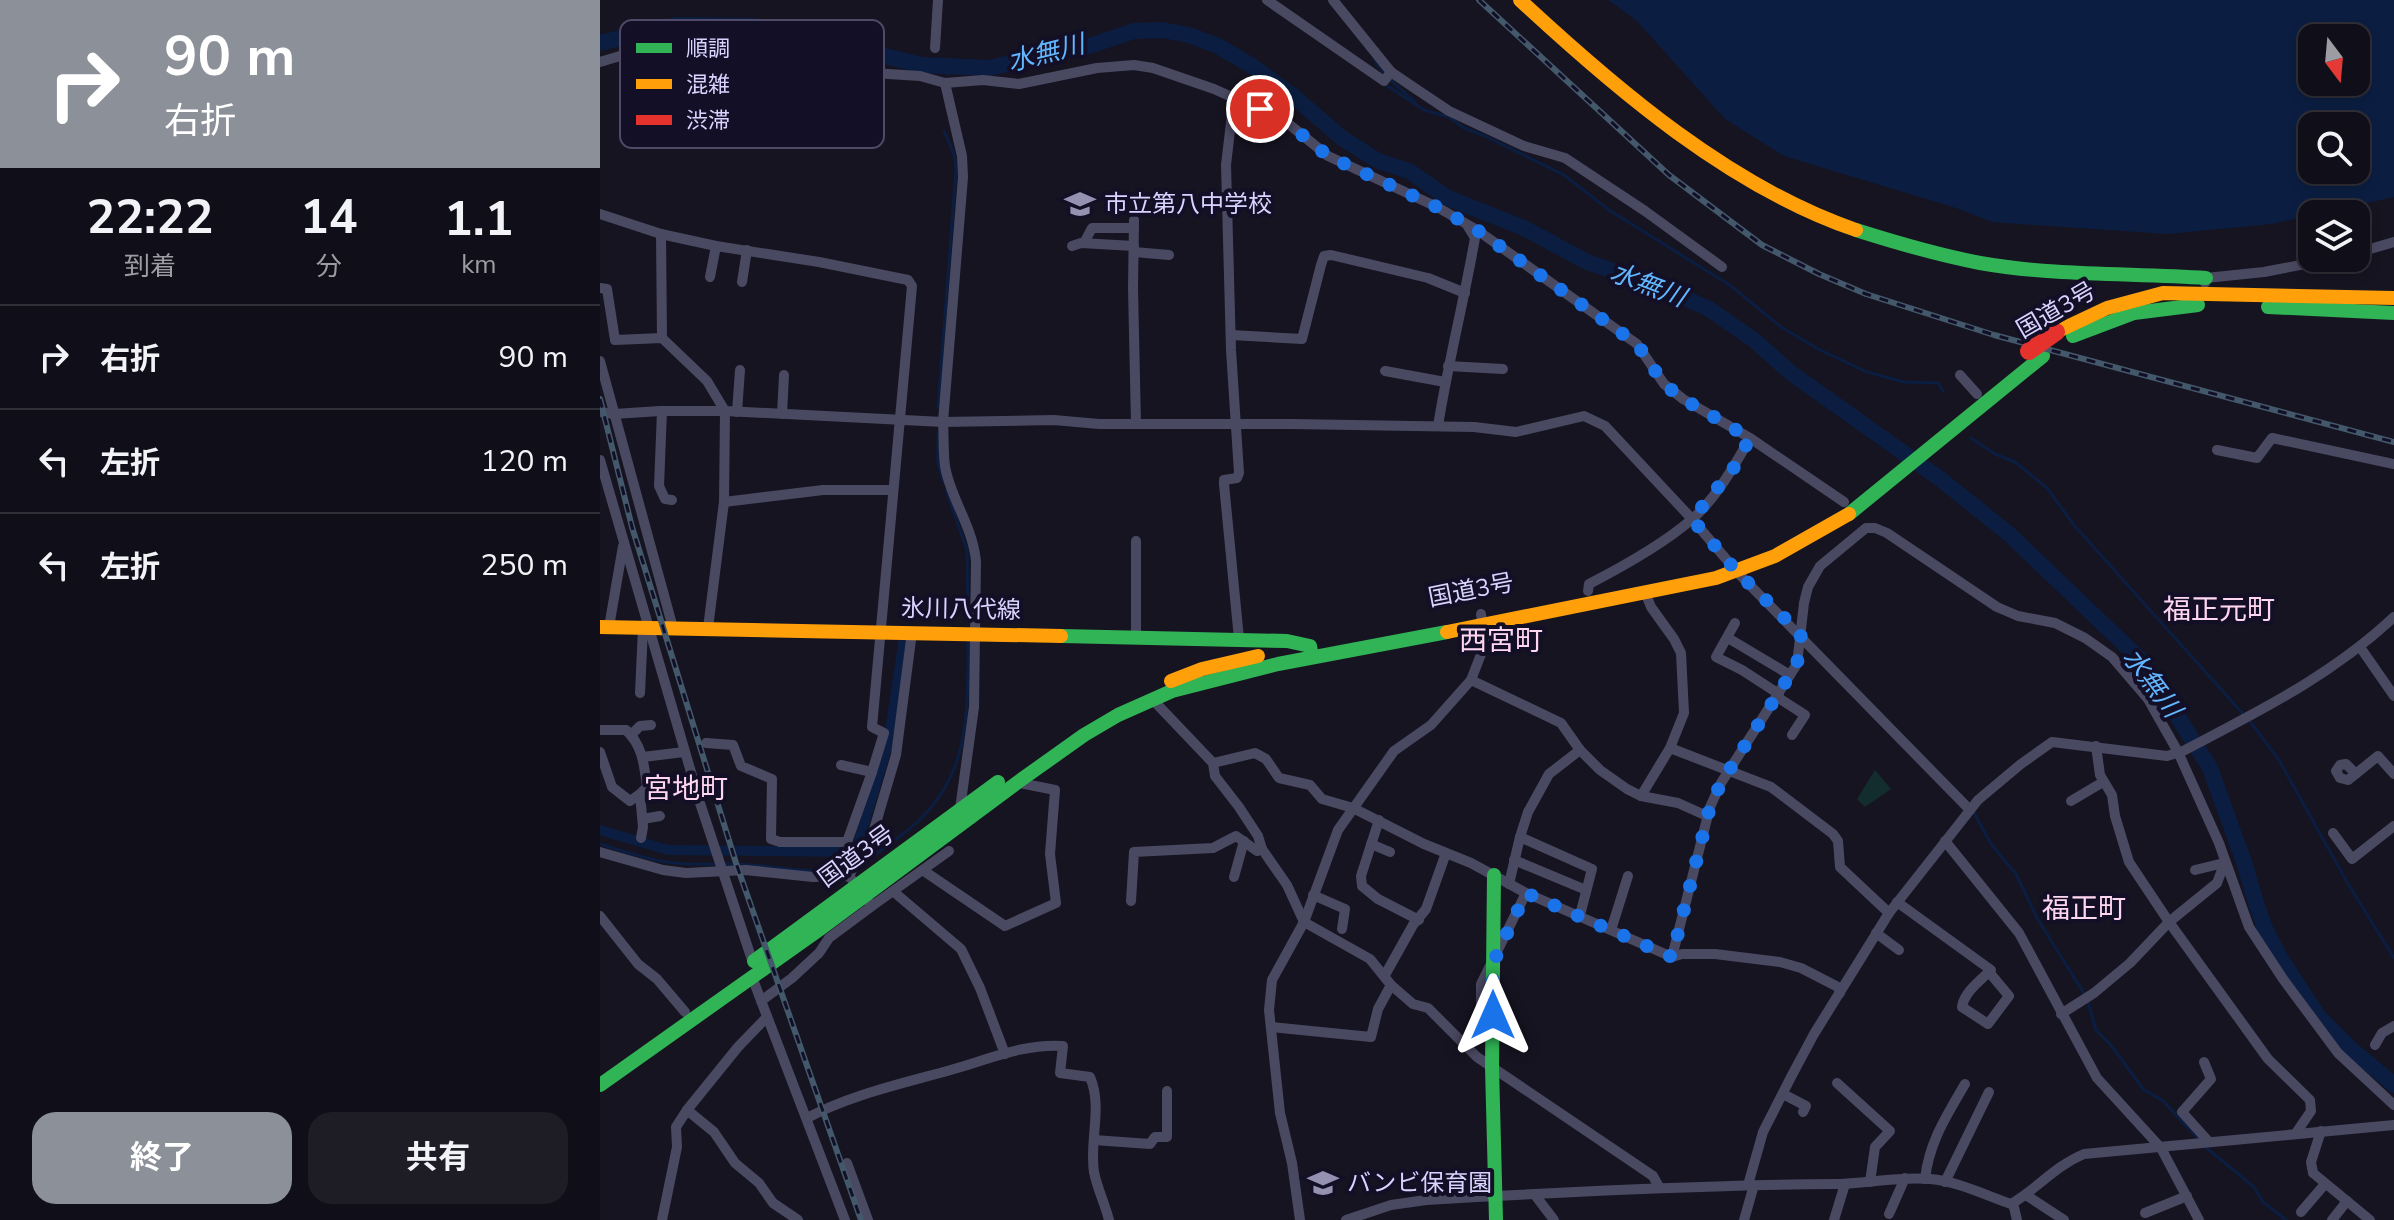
<!DOCTYPE html>
<html lang="ja">
<meta charset="utf-8">
<style>
body{margin:0;font-family:"Nunito Sans","Noto Sans JP",sans-serif;background:#1e1d26;color:#f1f3f6;height:100vh;display:flex;flex-direction:column;font-size:30px;white-space:nowrap}
*{box-sizing:border-box;margin:0}
p{font-size:26px;color:#9c9ca2}
.icon{flex:none;width:44px;height:44px;fill:none;stroke:currentColor;stroke-width:2;stroke-linecap:round;stroke-linejoin:round}
.map{position:relative;flex:1;overflow:hidden}
.sheet{display:flex;flex-direction:column;background:#100f19;width:600px}
.sheet>*{flex:none}
.banner{background:#8c9099;color:#fff;overflow:hidden}
.needle{width:52px;rotate:164deg}
.controls{position:absolute;left:1698px;top:24px;display:grid;gap:16px}
.controls a{display:grid;place-items:center;width:72px;height:72px;border-radius:16px;background:#100f19;box-shadow:0 4px 12px #0003,0 0 0 2px #302f38;font-size:40px}
.pin{position:absolute;display:grid;place-items:center;width:68px;height:68px;color:#fff;margin:-34px;border:4px solid #fff;border-radius:50%;box-shadow:0 2px 8px #0007}
.me{position:absolute;width:88px;margin:-44px;rotate:0deg;stroke-linejoin:round;filter:drop-shadow(0 0 6px #0008)}
.turn{display:flex;align-items:center;gap:28px;height:168px;padding:0 32px;font-size:36px}
.turn .icon{width:104px;height:104px;stroke-width:2.5}
.turn b{display:block;font-size:56px;line-height:68px}
.eta{display:flex;justify-content:space-evenly;align-items:center;height:136px;text-align:center}
.eta b{font-size:48px;font-weight:700;line-height:56px}
.primary-button{display:flex;gap:16px;margin-top:auto;padding:16px 32px}
.primary-button a{flex:1;height:92px;border-radius:24px;background:#8c9099;color:#fff;font-size:32px;font-weight:700;line-height:92px;text-align:center}
.primary-button a+a{background:#1e1d26;color:#f1f3f6}
ul{padding:0;list-style:none}
li{display:flex;align-items:center;gap:24px;height:104px;padding:0 32px;border-top:2px solid #302f38}
li div{flex:1}
li b{display:block;font-size:30px}
li em{font-style:normal}
main{display:flex;flex:1;min-height:0}
.map>svg:first-child{display:block}
.green{fill:#132c2d}
.water{fill:#0b1e41;fill-rule:evenodd}
.lines{fill:none;stroke-linecap:round;stroke-linejoin:round}
.stream{stroke:#0b1e41;stroke-width:3}
.canal{stroke:#0b1e41;stroke-width:10}
.river{stroke:#0b1e41;stroke-width:16}
.street{stroke:#4a4962;stroke-width:10}
.fast{stroke:#30b455;stroke-width:14}
.slow{stroke:#ff9f0a;stroke-width:14}
.rail-casing{stroke:#43596b;stroke-width:6}
.rail{stroke:#130f26;stroke-width:3;stroke-dasharray:9;stroke-linecap:butt}
.jam-bridge{stroke:#e5322d;stroke-width:18}
.route{stroke:#1a73e8;stroke-width:14;stroke-dasharray:0 25.2}
.labels{text-anchor:middle;dominant-baseline:central;stroke-width:8;stroke-linejoin:round;paint-order:stroke}
.poi-label{font-size:24px;fill:#d9d4ff;stroke:#130f26;text-anchor:start}
.street-label{font-size:24px;fill:#d9d4ff;stroke:#130f26}
.water-label{font-size:26px;font-style:italic;fill:#62b6ff;stroke:#130f26}
.quarter-label{font-size:28px;fill:#ffd6f0;stroke:#130f26}
.key{fill:#130f26;stroke:#4e4a67;stroke-width:2}
.key-label{font-size:22px;fill:#d9d4ff}
</style>
<main>
<section class="sheet">
<div class="banner">
<div class="turn"><svg class="icon" aria-label="right" viewBox="0 0 24 24"><path d="M7 20v-9h11M14 6l5 5-5 5"/></svg><div><b>90 m</b>右折</div></div>
</div>
<div class="eta">
<div><b>22:22</b><p>到着</p></div>
<div><b>14</b><p>分</p></div>
<div><b>1.1</b><p>km</p></div>
</div>
<ul>
<li><svg class="icon" aria-label="right" viewBox="0 0 24 24"><path d="M7 20v-9h11M14 6l5 5-5 5"/></svg><div><b>右折</b></div><em>90 m</em></li>
<li><svg class="icon" aria-label="left" viewBox="0 0 24 24"><path d="M17 20v-9H6M10 6l-5 5 5 5"/></svg><div><b>左折</b></div><em>120 m</em></li>
<li><svg class="icon" aria-label="left" viewBox="0 0 24 24"><path d="M17 20v-9H6M10 6l-5 5 5 5"/></svg><div><b>左折</b></div><em>250 m</em></li>
</ul>
<div class="primary-button"><a>終了</a><a>共有</a></div>
</section>
<div class="map">
<svg width="1794" height="1220" viewBox="0 0 1794 1220">
<rect width="100%" height="100%" fill="#161421"/>
<polygon class="green" points="1275,770 1291,789 1265,807 1257,799"/>
<path class="water" d="M 1008,0 L 1794,0 L 1794,197 L 1671,224 L 1567,234 L 1392,222 L 1356,208 L 1184,156 L 1125,119 L 1036,20 ZM 1712,38 L 1756,38 L 1756,82 L 1712,82 ZM 1712,126 L 1756,126 L 1756,170 L 1712,170 Z"/>
<g class="lines">
<g class="stream">
<polyline points="774,59 786,76 815,102"/>
<polyline points="347,74 347,68"/>
<polyline points="783,83 824,110 849,117 864,128 885,136 964,175 1009,210 1131,286 1181,327 1220,350 1267,372 1304,382 1338,383 1343,391"/>
<polyline points="338,408 356,169 354,154 344,131"/>
<polyline points="338,434 338,464 344,482"/>
<polyline points="1371,438 1395,454 1415,462 1447,488 1473,524 1644,715"/>
<polyline points="346,490 367,550 368,622"/>
<polyline points="1649,720 1679,760 1747,882 1794,958"/>
<polyline points="1373,811 1391,844 1416,874 1437,918 1485,995"/>
<path d="M 0,844 C 46,859 68,866 117,864"/>
<path d="M 125,864 C 163,863 203,875 241,869 C 262,866 279,852 295,840 C 369,788 368,726 368,643"/>
<polyline points="1488,1002 1496,1030 1510,1044 1544,1090 1562,1100 1599,1139"/>
<polyline points="1603,1145 1654,1187 1663,1202 1686,1220"/>
</g>
<polyline class="canal" points="0,830 68,850 251,852 257,847 288,744 304,638"/>
<polyline class="river" points="0,43 76,25 153,26 185,31 321,65 389,68 492,45 534,31 562,30 589,35 618,46 652,66 692,95 742,138 778,161 809,171 848,198 924,228 987,262 1063,288 1109,309 1154,340 1191,373 1339,478 1409,534 1544,663 1610,768 1645,865 1656,903 1666,931 1681,959 1718,1016 1750,1048 1794,1085"/>
<g class="street">
<polyline points="667,0 784,81 791,72"/>
<polyline points="733,0 791,72 816,89 849,111 924,146 965,158 1045,211 1122,267"/>
<polyline points="335,48 338,0"/>
<polyline points="0,62 47,48 156,50 240,71 320,76 345,83 383,80 419,84 497,68 534,65 553,68 614,89 685,121 728,156 837,207 877,230 1037,344 1064,384 1083,399 1150,438 1244,502"/>
<path d="M 345,83 L 362,156 L 363,177 L 343,422 C 344,436 343,452 345,466 C 350,498 372,524 376,561 L 374,707 L 360,809"/>
<polyline points="634,97 626,165 631,350 639,473 637,478 624,480 624,484 639,639"/>
<polyline points="0,214 61,234 116,246 219,262 308,280 312,286 272,727 284,733 272,772"/>
<polyline points="534,220 533,288 536,424"/>
<polyline points="61,234 62,338"/>
<polyline points="484,243 492,228 534,228"/>
<polyline points="472,246 481,243 534,246"/>
<polyline points="534,252 569,255"/>
<polyline points="1756,253 1794,242"/>
<polyline points="110,277 116,246"/>
<polyline points="142,282 147,250"/>
<polyline points="1605,283 1606,278 1664,272 1737,258"/>
<polyline points="0,288 7,289 15,340 62,338 107,381 125,411 124,502 108,628"/>
<polyline points="631,335 702,339 721,265 724,256 731,255 828,278 865,293"/>
<polyline points="0,361 73,628"/>
<polyline points="848,366 903,369"/>
<polyline points="785,371 845,382"/>
<polyline points="1360,375 1377,394"/>
<polyline points="62,411 59,486 65,499 72,500"/>
<polyline points="0,412 14,414 60,411 125,411 343,422 454,420 499,424 692,424 874,427 916,432 984,416 1005,426 1092,519 1138,573 1370,810"/>
<polyline points="137,412 140,370"/>
<polyline points="182,414 184,375"/>
<path d="M 838,426 C 848,363 864,301 875,238 L 867,225"/>
<polyline points="1617,450 1657,458 1672,438 1794,464"/>
<polyline points="0,460 100,803 153,963"/>
<polyline points="124,502 223,490 293,490"/>
<polyline points="536,541 536,636"/>
<path d="M 988,591 L 989,584 C 1022,567 1063,544 1091,520 C 1115,500 1135,465 1150,438"/>
<polyline points="1045,592 1051,607 1074,639 1081,653 1084,713 1070,748"/>
<polyline points="1135,623 1116,657 1142,670 1179,694"/>
<polyline points="9,627 23,546"/>
<polyline points="1128,638 1190,675"/>
<polyline points="1760,647 1794,696"/>
<polyline points="871,680 961,723 980,750 1000,770 1027,789 1041,796 1078,803 1107,816"/>
<polyline points="40,693 43,628"/>
<polyline points="1177,697 1205,715 1192,735"/>
<polyline points="553,700 613,763 615,776 639,807 658,836 662,849 687,885 704,922 770,959 791,985 813,1004 828,1008 877,1057 1053,1176 1059,1187"/>
<path d="M 0,730 L 26,730 C 43,746 44,765 47,787 L 40,794"/>
<polyline points="31,735 40,726 51,725"/>
<polyline points="106,743 133,745 141,766 172,779 171,839 180,842 247,842 247,856 252,870 249,876"/>
<polyline points="1496,746 1500,775 1512,795 1515,816 1529,862 1569,922 1617,883 1625,862"/>
<polyline points="0,752 12,787 30,801 40,794 43,827 41,838"/>
<polyline points="43,757 84,752"/>
<polyline points="613,763 655,753 666,759 679,778 710,785 722,799 753,808 824,844 871,863 926,893 1072,957 1082,954 1115,954 1180,962 1201,968 1238,987 1240,993"/>
<polyline points="241,765 272,772 247,842"/>
<polyline points="1756,774 1746,764 1740,765 1736,771 1740,778 1748,780 1778,756 1794,774"/>
<polyline points="1041,796 1070,748 1171,787 1233,834 1238,841 1240,867 1289,913"/>
<polyline points="1471,801 1503,782"/>
<polyline points="43,819 60,816"/>
<polyline points="779,820 761,876 762,886 778,899 819,920"/>
<polyline points="1733,833 1752,859 1794,826"/>
<polyline points="920,837 928,812 949,774 980,750"/>
<polyline points="1345,841 1419,933 1497,1078 1561,1148 1599,1220"/>
<polyline points="771,844 790,852"/>
<polyline points="0,852 63,870 86,873 146,870 213,877 249,876 272,906 229,938 219,953 192,978 161,1001"/>
<polyline points="248,860 268,850 296,755 312,632"/>
<polyline points="914,860 986,890"/>
<polyline points="1595,870 1624,863"/>
<polyline points="324,871 405,926 456,903 450,854 455,790 420,783"/>
<polyline points="634,877 644,841"/>
<polyline points="909,884 920,837 992,869 980,915"/>
<polyline points="294,892 361,949 380,988 405,1054"/>
<polyline points="713,895 745,909 742,929"/>
<polyline points="531,901 534,852 613,848 636,836 657,851 662,849"/>
<path d="M 1297,902 L 1391,970 C 1381,980 1364,992 1362,1007 L 1388,1024 L 1409,996 L 1389,972"/>
<polyline points="272,906 349,851"/>
<polyline points="0,916 38,964 57,979 85,1012"/>
<polyline points="1011,930 1028,876"/>
<polyline points="1276,933 1299,950"/>
<polyline points="1072,957 1110,807 1121,783 1197,664 1204,603 1208,587 1220,566 1266,528 1275,528 1287,533 1397,607 1418,616 1455,623 1485,638 1512,657 1548,699 1578,752 1619,843 1649,927 1683,979 1738,1053 1794,1105"/>
<polyline points="785,975 813,925 826,909 846,853"/>
<polyline points="152,977 245,1220"/>
<polyline points="1461,1014 1494,993 1530,963 1569,922 1668,1059 1710,1100 1711,1111 1696,1133"/>
<polyline points="167,1017 138,1047 87,1110 114,1132 135,1163 159,1183 173,1203 198,1220"/>
<polyline points="671,1027 771,1037 778,1009 791,985"/>
<polyline points="1775,1045 1782,1033 1794,1026"/>
<polyline points="868,1047 881,1013 881,984 926,893"/>
<polyline points="1604,1062 1611,1079 1582,1112 1609,1142"/>
<polyline points="1237,1083 1290,1131 1275,1147 1270,1182"/>
<polyline points="1183,1094 1206,1106 1203,1112"/>
<path d="M 207,1118 C 252,1094 305,1083 354,1069 C 389,1059 427,1043 463,1046 L 460,1073 L 490,1077 C 503,1107 489,1141 494,1172 C 497,1188 505,1204 509,1220"/>
<polyline points="1721,1131 1711,1162 1713,1173 1770,1220"/>
<polyline points="494,1140 550,1144 555,1137 567,1137 567,1091"/>
<polyline points="247,1163 268,1220"/>
<path d="M 1325,1179 C 1329,1142 1347,1115 1365,1084"/>
<polyline points="1345,1182 1389,1092"/>
<path d="M 1148,1185 L 1163,1132 L 1191,1077 L 1214,1034 L 1289,913 L 1378,800 L 1421,764 L 1452,742 L 1567,756 L 1583,751 C 1659,711 1731,676 1794,617"/>
<polyline points="935,1195 954,1220"/>
<polyline points="1426,1195 1464,1220"/>
<polyline points="1413,1203 1417,1220"/>
<polyline points="1701,1212 1725,1184"/>
<polyline points="1545,1213 1587,1196"/>
<polyline points="1289,1214 1305,1178"/>
<polyline points="62,1220 77,1147 76,1127 87,1110"/>
<polyline points="700,1220 692,1163 680,1113 669,1010 672,980 704,922 738,830 794,751 831,725 871,680 885,644 881,614"/>
<path d="M 746,1220 L 791,1205 L 826,1200 C 962,1192 1097,1185 1233,1184 C 1265,1184 1298,1176 1330,1179 C 1357,1181 1385,1195 1411,1204 C 1437,1189 1455,1166 1484,1154 L 1794,1125"/>
<polyline points="1144,1220 1154,1185"/>
<polyline points="1234,1220 1245,1184"/>
<polyline points="1732,1220 1747,1201"/>
</g>
<g class="fast">
<path d="M 1256,230 C 1297,243 1338,255 1380,263 C 1454,276 1531,273 1606,278"/>
<polyline points="1668,307 1794,313"/>
<polyline points="1473,336 1534,313 1598,305"/>
<polyline points="1249,514 1443,356"/>
<polyline points="461,636 687,641 710,646 712,657"/>
<polyline points="894,875 892,1067 896,1220"/>
<polyline points="154,961 398,782"/>
<polyline points="0,1085 220,929 418,782 484,735 518,715 572,691 678,664 847,632"/>
</g>
<g class="slow">
<path d="M 920,0 C 1016,89 1130,187 1256,230"/>
<polyline points="1456,332 1507,308 1563,293 1794,298"/>
<polyline points="0,627 461,636"/>
<polyline points="847,632 1116,578 1175,556 1249,514"/>
<polyline points="571,681 602,669 658,656"/>
</g>
<g class="rail-casing">
<g id="rail">
<polyline points="879,0 1069,175 1162,245 1219,274 1266,294 1394,335 1794,442"/>
<polyline points="0,399 32,527 136,863 261,1220"/>
</g>
</g>
<use href="#rail" class="rail"/>
<polyline class="jam-bridge" points="1429,351 1456,332"/>
</g>
<g class="lines">
<polyline class="route" points="660,109 685,121 728,156 837,207 877,230 1037,344 1064,384 1083,399 1150,438 1133,469 1092,519 1138,573 1201,634 1197,664 1121,783 1110,807 1072,957 926,893 893,963 893,1015"/>
</g>
<defs>
<g id="school-bare" transform="scale(2.4)"><path d="M0-5L7-2L0 1L-7-2ZM-4 1L0 2.5L4 1V4Q0 6-4 4Z" fill="#9591b1" stroke="#130f26" stroke-width="2.5" paint-order="stroke"/></g>
</defs>
<g fill-rule="evenodd">
<use href="#school-bare" x="480" y="204"/>
<use href="#school-bare" x="723" y="1183"/>
</g>
<g class="labels">
<g class="poi-label">
<text x="504" y="204">市立第八中学校</text>
<text x="747" y="1183">バンビ保育園</text>
</g>
<g class="street-label">
<text transform="translate(1456 310) rotate(-30)">国道3号</text>
<text transform="translate(871 590) rotate(-11)">国道3号</text>
<text transform="translate(361 609) rotate(1)">氷川八代線</text>
<text transform="translate(256 856) rotate(-36)">国道3号</text>
</g>
<g class="water-label">
<text transform="translate(446 53) rotate(-14)">水無川</text>
<text transform="translate(1048 285) rotate(21)">水無川</text>
<text transform="translate(1552 683) rotate(53)">水無川</text>
</g>
<g class="quarter-label">
<text x="1619" y="610">福正元町</text>
<text x="901" y="641">西宮町</text>
<text x="86" y="789">宮地町</text>
<text x="1484" y="909">福正町</text>
</g>
</g>
<rect x="20" y="20" width="264" height="128" rx="12" class="key"/>
<rect x="36" y="43" width="36" height="10" fill="#30b455"/>
<rect x="36" y="79" width="36" height="10" fill="#ff9f0a"/>
<rect x="36" y="115" width="36" height="10" fill="#e5322d"/>
<g class="key-label">
<text x="86" y="56">順調</text>
<text x="86" y="92">混雑</text>
<text x="86" y="128">渋滞</text>
</g>
</svg>
<div class="controls">
<a><svg class="needle" viewBox="-14 -14 28 28"><path d="M0-13l5 13h-10z" fill="#e53935"/><path d="M0 13l5-13h-10z" fill="#9c9ca2"/></svg></a>
<a><svg class="icon" aria-label="search" viewBox="0 0 24 24"><circle cx="10" cy="10" r="6"/><path d="M15 15l6 6"/></svg></a>
<a><svg class="icon" aria-label="layers" viewBox="0 0 24 24"><path d="M12 4l9 5-9 5-9-5zM3 14l9 5 9-5"/></svg></a>
</div>
<div class="pin" style="left:660px;top:109px;background:#d93025"><svg class="icon" aria-label="arrive" viewBox="0 0 24 24"><path d="M6 21V4h12l-3 4 3 4H6"/></svg></div>
<svg class="me" style="left:893px;top:1015px" viewBox="-20 -20 40 40"><path d="M0-17L14 15 0 8-14 15z" fill="#1a73e8" stroke="#fff" stroke-width="4"/></svg>
</div>
</main>
